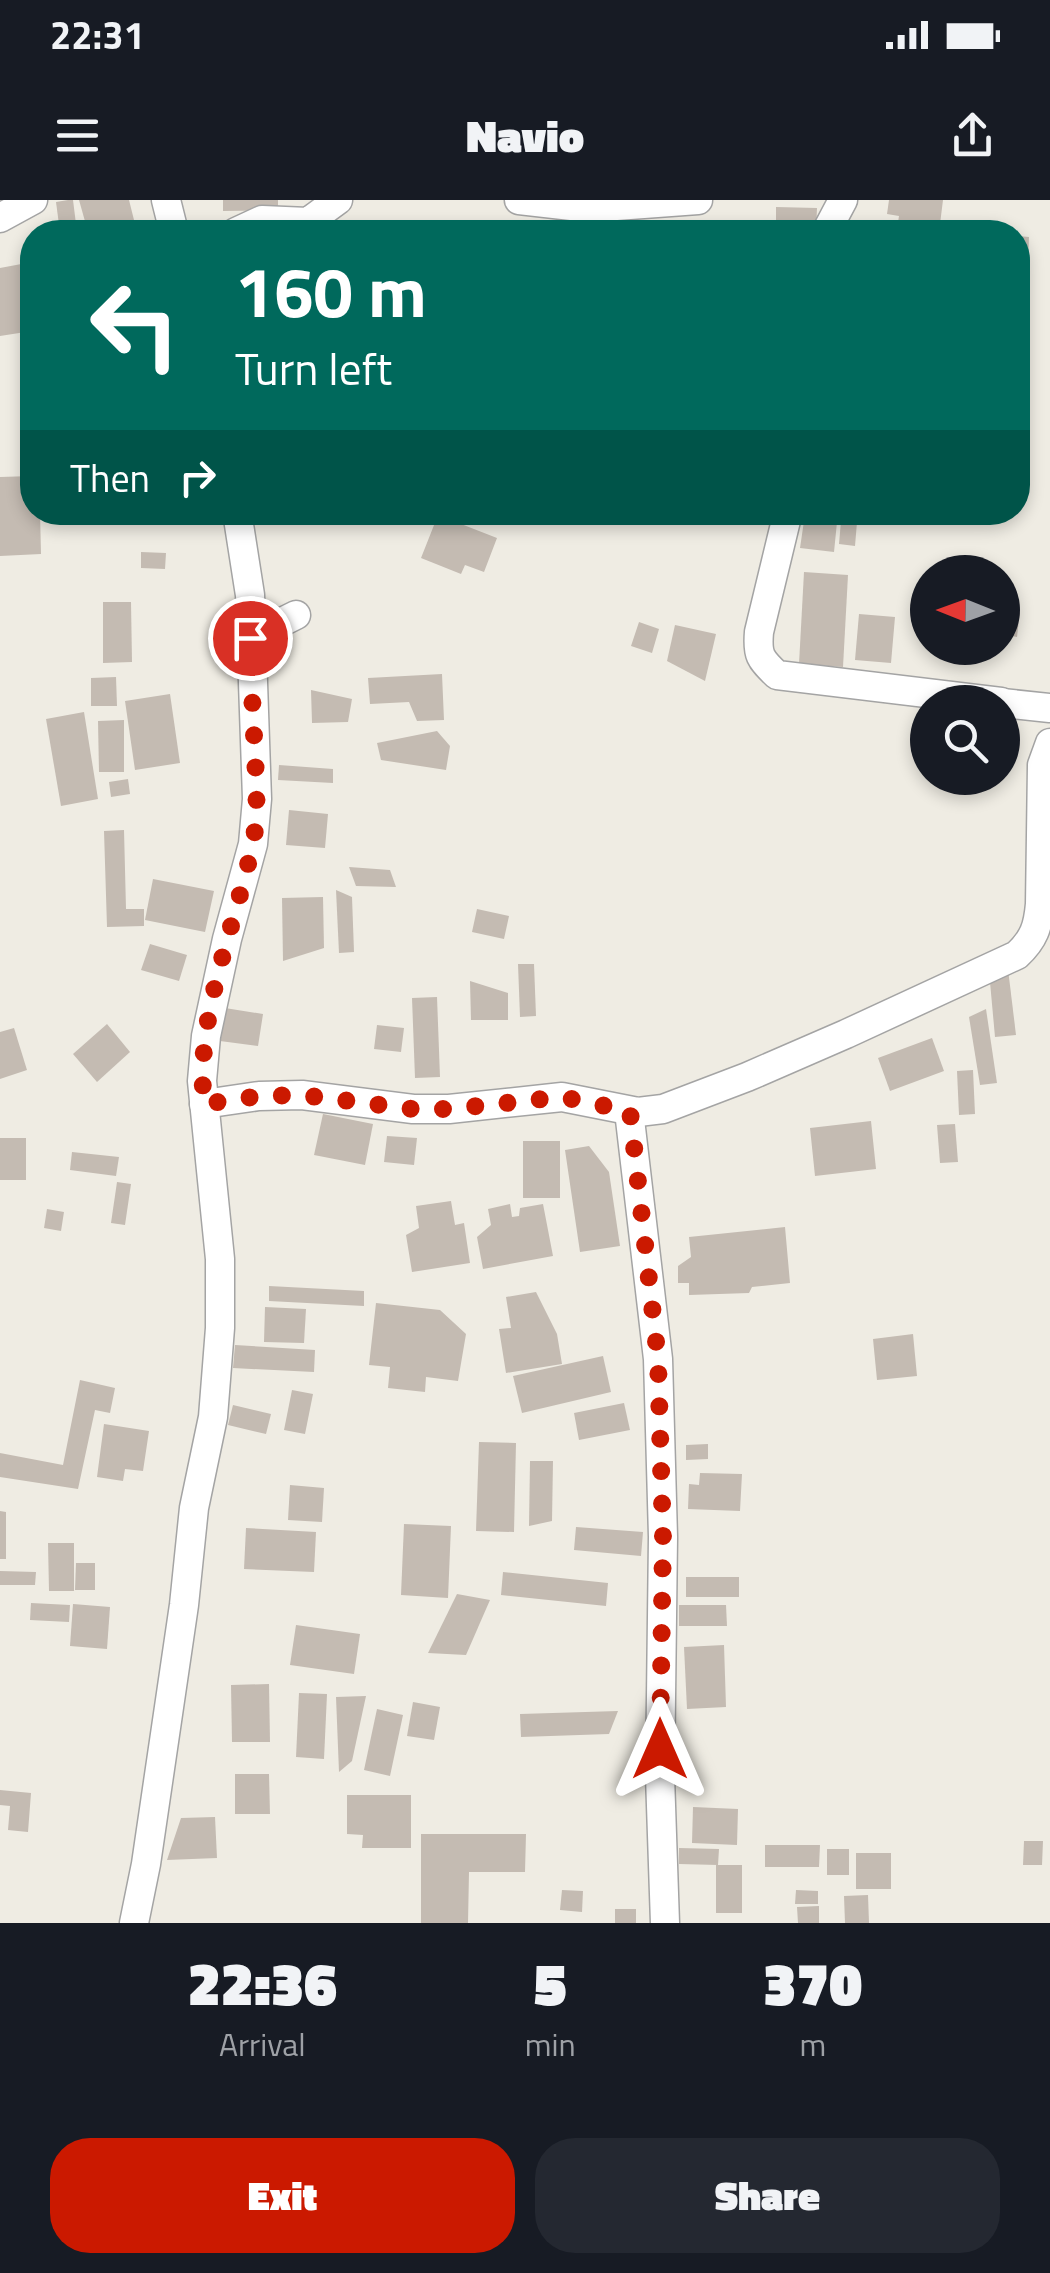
<!DOCTYPE html>
<style>
body{margin:0;font-family:"Titillium Web",sans-serif;background:#242831;color:#f1f3f6;height:100vh;display:flex;flex-direction:column;font-size:38px;white-space:nowrap}
*{box-sizing:border-box;margin:0}
p{font-size:32px;color:#9ea1a6}
.icon{flex:none;width:55px;height:55px;fill:none;stroke:currentColor;stroke-width:2;stroke-linecap:round;stroke-linejoin:round}
.map{position:relative;height:1723px;overflow:hidden}
.panel{display:flex;flex-direction:column;background:#171b24;flex:1}
.panel>*{flex:none}
.top-card{position:absolute;left:20px;top:20px;width:1010px;height:305px;border-radius:40px;box-shadow:0 5px 15px #0003;background:#00695c;color:#fff;overflow:hidden}
.needle{width:65px;rotate:271deg}
.tools{position:absolute;left:910px;top:355px;display:grid;gap:20px}
.tools a{display:grid;place-items:center;width:110px;height:110px;border-radius:50%;background:#171b24;box-shadow:0 5px 15px #0003;font-size:50px}
.pin{position:absolute;display:grid;place-items:center;width:85px;height:85px;color:#fff;margin:-42px;border:5px solid #fff;border-radius:50%;box-shadow:0 2px 10px #0007}
.me{position:absolute;width:110px;margin:-55px;rotate:0deg;stroke-linejoin:round;filter:drop-shadow(0 0 8px #0008)}
.turn{display:flex;align-items:center;gap:35px;height:210px;padding:0 50px;font-size:45px}
.turn .icon{width:130px;height:130px;stroke-width:2.5}
.turn b{display:block;font-size:70px;line-height:85px}
.then{display:flex;align-items:center;height:95px;padding:0 50px;background:#0003;gap:20px;font-size:38px}
.eta{display:flex;justify-content:space-evenly;align-items:center;height:170px;text-align:center}
.eta b{font-size:60px;font-weight:800;line-height:70px}
.button{display:flex;gap:20px;margin-top:auto;padding:20px 50px}
.button a{flex:1;height:115px;border-radius:40px;background:#cb1900;color:#fff;font-size:40px;font-weight:800;line-height:115px;text-align:center}
.button a+a{background:#242831;color:#f1f3f6}
.status{display:flex;justify-content:space-between;align-items:center;height:70px;padding:0 50px;background:#171b24;direction:ltr}
.status svg{height:28px;fill:currentColor}
header{display:flex;justify-content:space-between;align-items:center;height:130px;padding:0 50px;background:#171b24;font-size:45px;font-weight:800}
.map>svg:first-child{display:block}
.building{fill:#c4bbb2}
.lines{fill:none;stroke-linecap:round;stroke-linejoin:round}
.minor-casing{stroke:#a4a4a4;stroke-width:31}
.minor{stroke:#fff;stroke-width:28}
.route{stroke:#cb1900;stroke-width:18;stroke-dasharray:0 32.4}
</style>
<div class="status"><b>22:31</b><svg viewBox="0 0 49 12"><path d="M0 12V9h3v3zM5 12V6h3v6zM10 12V3h3v9zM15 12V0h3v12zM26 1h20v11H26zM47 4h2v5h-2z"/></svg></div>
<header><svg class="icon" aria-label="menu" viewBox="0 0 24 24"><path d="M4 6h16M4 12h16M4 18h16"/></svg>Navio<svg class="icon" aria-label="share" viewBox="0 0 24 24"><path d="M12 15V3M7 8l5-5 5 5M5 13v7h14v-7"/></svg></header>
<div class="map">
<svg width="1050" height="1723" viewBox="0 0 1050 1723">
<rect width="100%" height="100%" fill="#efece3"/>
<g class="building">
<polygon points="68,0 73,0 77,32 60,32 56,2"/>
<polygon points="79,0 129,0 134,20 88,32"/>
<polygon points="223,0 278,0 278,10 223,11"/>
<polygon points="889,0 943,0 939,32 897,29 899,16 887,14"/>
<polygon points="776,7 817,8 816,32 783,32 783,24 776,24"/>
<polygon points="1018,36 1029,37 1026,132 1018,132"/>
<polygon points="32,62 32,131 0,136 0,68"/>
<polygon points="32,276 32,312 40,312 41,354 0,356 0,277"/>
<polygon points="797,312 838,312 834,352 800,348 804,321 796,319"/>
<polygon points="438,315 497,338 484,372 465,365 461,374 421,358"/>
<polygon points="841,321 857,322 855,346 839,344"/>
<polygon points="141,352 166,353 165,369 141,368"/>
<polygon points="804,372 848,375 843,467 799,464"/>
<polygon points="103,402 131,402 132,462 103,463"/>
<polygon points="1002,407 1020,410 1017,437 1002,434"/>
<polygon points="859,414 895,417 891,463 855,460"/>
<polygon points="639,422 659,429 652,453 631,446"/>
<polygon points="675,425 716,434 705,481 667,461"/>
<polygon points="442,474 444,520 417,521 409,502 370,504 368,478"/>
<polygon points="116,477 117,506 91,506 91,478"/>
<polygon points="311,490 352,499 348,522 312,523"/>
<polygon points="170,494 180,563 135,570 125,501"/>
<polygon points="84,512 98,599 61,606 46,519"/>
<polygon points="124,520 124,572 99,572 98,521"/>
<polygon points="437,531 450,546 446,570 381,560 377,543"/>
<polygon points="279,565 333,569 333,583 278,580"/>
<polygon points="128,579 130,594 111,597 109,582"/>
<polygon points="289,610 328,614 325,648 286,645"/>
<polygon points="124,630 126,709 144,709 144,726 107,727 104,631"/>
<polygon points="349,667 390,670 396,687 356,686"/>
<polygon points="153,679 214,691 205,732 145,720"/>
<polygon points="336,690 352,697 354,752 339,753"/>
<polygon points="323,697 324,748 283,761 282,698"/>
<polygon points="477,709 509,716 504,739 472,732"/>
<polygon points="150,744 187,755 179,781 141,770"/>
<polygon points="518,764 534,764 536,816 520,817"/>
<polygon points="1008,769 1016,835 995,837 990,782"/>
<polygon points="470,781 508,793 508,820 471,820"/>
<polygon points="437,797 440,877 415,878 412,798"/>
<polygon points="225,808 263,814 258,846 220,841"/>
<polygon points="986,809 997,883 980,885 969,817"/>
<polygon points="107,824 130,852 97,882 73,854"/>
<polygon points="377,825 404,828 401,852 374,849"/>
<polygon points="14,828 27,870 0,879 0,832"/>
<polygon points="932,838 944,871 890,891 878,858"/>
<polygon points="973,870 975,914 959,915 957,871"/>
<polygon points="323,914 373,924 365,965 314,955"/>
<polygon points="871,921 876,969 815,976 810,928"/>
<polygon points="955,924 958,962 940,963 937,925"/>
<polygon points="387,936 417,938 414,965 384,962"/>
<rect x="0" y="938" width="26" height="42"/>
<rect x="523" y="941" width="37" height="57"/>
<polygon points="589,946 609,972 620,1046 580,1052 565,950"/>
<polygon points="72,952 119,957 116,976 70,970"/>
<polygon points="117,982 131,984 125,1025 111,1023"/>
<polygon points="451,1001 455,1025 464,1023 470,1063 412,1072 406,1035 419,1028 416,1006"/>
<polygon points="510,1004 512,1017 519,1016 520,1008 543,1004 553,1056 483,1069 477,1037 491,1025 488,1009"/>
<polygon points="47,1009 64,1012 61,1031 44,1028"/>
<polygon points="785,1027 790,1083 752,1087 749,1093 689,1095 689,1083 678,1083 678,1066 691,1057 689,1037"/>
<polygon points="269,1086 364,1091 364,1106 269,1101"/>
<polygon points="536,1092 557,1134 562,1164 506,1173 499,1129 511,1128 506,1097"/>
<polygon points="376,1103 440,1110 466,1134 458,1181 426,1177 425,1192 388,1188 390,1167 369,1165"/>
<polygon points="265,1107 306,1109 304,1143 264,1142"/>
<polygon points="913,1134 917,1176 877,1180 873,1139"/>
<polygon points="235,1145 315,1150 314,1172 233,1168"/>
<polygon points="603,1156 611,1192 522,1213 513,1176"/>
<polygon points="80,1180 115,1188 110,1213 95,1210 78,1289 0,1277 0,1253 63,1265"/>
<polygon points="292,1190 313,1194 305,1234 284,1230"/>
<polygon points="624,1203 630,1230 579,1240 574,1213"/>
<polygon points="233,1205 271,1214 266,1234 228,1225"/>
<polygon points="104,1224 149,1231 143,1271 125,1269 123,1281 97,1277"/>
<polygon points="479,1242 516,1243 514,1332 476,1331"/>
<polygon points="708,1244 708,1259 686,1260 686,1245"/>
<polygon points="530,1261 553,1261 552,1321 529,1326"/>
<polygon points="700,1273 742,1274 740,1311 688,1309 689,1284 699,1285"/>
<polygon points="290,1285 324,1288 322,1322 288,1320"/>
<polygon points="0,1311 6,1312 6,1359 0,1359"/>
<polygon points="404,1324 451,1326 448,1398 401,1395"/>
<polygon points="576,1327 643,1332 641,1356 574,1350"/>
<polygon points="246,1328 316,1332 314,1372 244,1369"/>
<polygon points="48,1343 74,1343 74,1391 49,1391"/>
<polygon points="76,1363 95,1363 95,1390 75,1390"/>
<polygon points="0,1371 36,1372 35,1385 0,1385"/>
<polygon points="503,1372 608,1383 606,1406 501,1395"/>
<rect x="686" y="1377" width="53" height="20"/>
<polygon points="457,1394 490,1400 466,1455 428,1453"/>
<polygon points="31,1403 70,1405 69,1422 30,1420"/>
<polygon points="73,1404 110,1407 107,1449 70,1446"/>
<polygon points="679,1405 726,1405 727,1426 679,1426"/>
<polygon points="296,1425 360,1434 354,1474 290,1465"/>
<polygon points="724,1445 726,1507 687,1509 684,1447"/>
<polygon points="269,1484 270,1542 232,1542 231,1485"/>
<polygon points="299,1493 327,1494 324,1559 296,1557"/>
<polygon points="366,1496 352,1561 339,1572 336,1497"/>
<polygon points="413,1502 440,1507 434,1540 407,1536"/>
<polygon points="377,1509 403,1515 390,1576 364,1570"/>
<polygon points="618,1511 609,1534 521,1537 520,1514"/>
<polygon points="235,1574 269,1574 270,1614 235,1614"/>
<polygon points="0,1590 31,1593 28,1632 8,1630 10,1606 0,1605"/>
<polygon points="347,1595 411,1595 411,1648 362,1648 363,1635 347,1634"/>
<polygon points="693,1607 738,1609 737,1645 692,1643"/>
<polygon points="215,1617 217,1658 167,1660 181,1618"/>
<polygon points="421,1634 526,1634 525,1672 469,1672 468,1723 421,1723"/>
<polygon points="1024,1641 1043,1641 1042,1665 1023,1665"/>
<polygon points="765,1645 820,1645 819,1667 765,1667"/>
<polygon points="679,1648 719,1649 718,1665 679,1664"/>
<rect x="827" y="1649" width="22" height="26"/>
<rect x="856" y="1653" width="35" height="36"/>
<rect x="716" y="1665" width="26" height="48"/>
<polygon points="562,1690 583,1691 582,1712 560,1710"/>
<polygon points="796,1690 818,1691 818,1704 795,1704"/>
<polygon points="868,1695 869,1723 845,1723 844,1696"/>
<polygon points="819,1706 819,1723 798,1723 797,1707"/>
<rect x="615" y="1709" width="21" height="14"/>
</g>
<g class="lines">
<g class="minor-casing">
<g id="minor">
<polyline points="166,0 174,32"/>
<polyline points="519,0 589,8 698,0"/>
<polyline points="0,18 33,0"/>
<polyline points="236,32 262,20 308,22 338,0"/>
<polyline points="826,32 843,0"/>
<path d="M 788,312 L 759,432 C 757,455 760,459 777,475 L 1001,502"/>
<polyline points="250,438 296,415"/>
<polyline points="1002,503 1050,508"/>
<path d="M 204,904 L 259,896 L 302,895 L 413,909 L 449,909 L 562,897 L 638,912 L 663,909 L 747,877 L 846,834 L 1017,755 C 1034,739 1038,727 1040,704 L 1042,565 L 1050,543"/>
<polyline points="629,911 658,1159 663,1337 660,1576 665,1723"/>
<polyline points="134,1723 146,1664 184,1405 194,1308 213,1217 220,1128 220,1059 202,881 206,836 227,739 253,644 257,599 250,395 237,312"/>
</g>
</g>
<use href="#minor" class="minor"/>
</g>
<g class="lines">
<path class="route" d="M 250,438 C 251,477 253,516 255,554 C 256,585 259,617 252,647 C 234,730 195,818 204,904 L 260,896 L 302,895 L 413,909 L 449,909 L 562,897 L 630,911 L 658,1159 L 663,1337 L 660,1549"/>
</g>
</svg>
<div class="tools">
<a><svg class="needle" viewBox="-14 -14 28 28"><path d="M0-13l5 13h-10z" fill="#e53935"/><path d="M0 13l5-13h-10z" fill="#9ea1a6"/></svg></a>
<a><svg class="icon" aria-label="search" viewBox="0 0 24 24"><circle cx="10" cy="10" r="6"/><path d="M15 15l6 6"/></svg></a>
</div>
<div class="pin" style="left:250px;top:438px;background:#d93025"><svg class="icon" aria-label="arrive" viewBox="0 0 24 24"><path d="M6 21V4h12l-3 4 3 4H6"/></svg></div>
<svg class="me" style="left:660px;top:1549px" viewBox="-20 -20 40 40"><path d="M0-17L14 15 0 8-14 15z" fill="#cb1900" stroke="#fff" stroke-width="4"/></svg>
<div class="top-card">
<div class="turn"><svg class="icon" aria-label="left" viewBox="0 0 24 24"><path d="M17 20v-9H6M10 6l-5 5 5 5"/></svg><div><b>160 m</b>Turn left</div></div>
<div class="then">Then<svg class="icon" aria-label="right" viewBox="0 0 24 24"><path d="M7 20v-9h11M14 6l5 5-5 5"/></svg></div>
</div>
</div>
<section class="panel">
<div class="eta">
<div><b>22:36</b><p>Arrival</p></div>
<div><b>5</b><p>min</p></div>
<div><b>370</b><p>m</p></div>
</div>
<div class="button"><a>Exit</a><a>Share</a></div>
</section>
